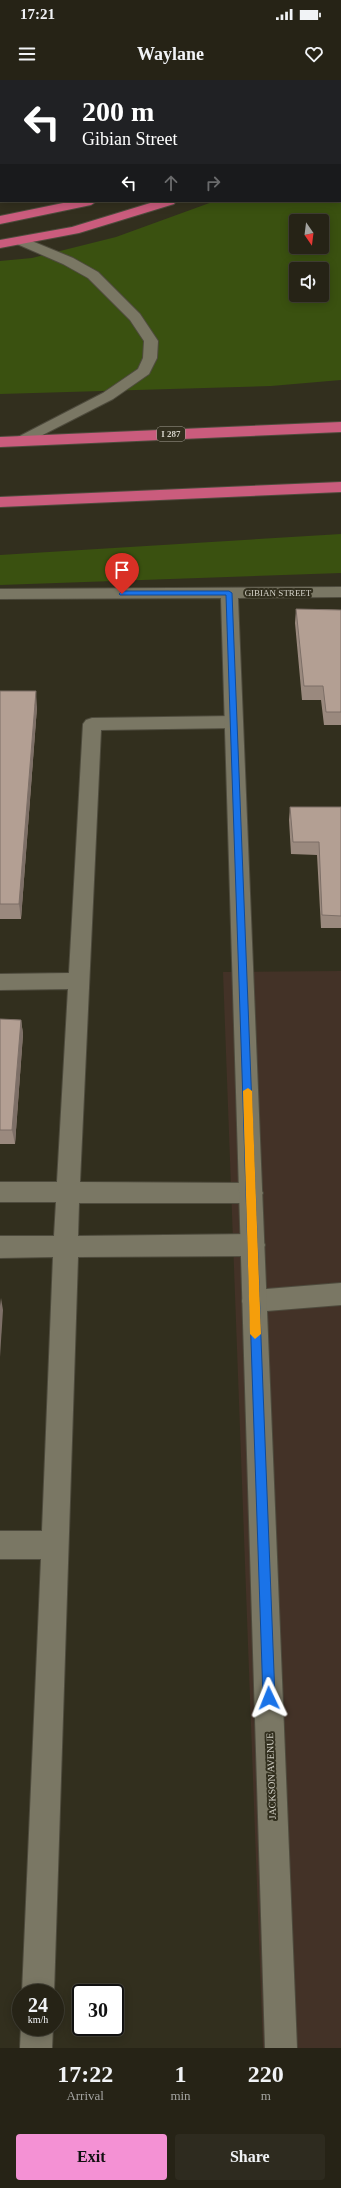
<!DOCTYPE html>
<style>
body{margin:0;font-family:Georgia,serif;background:#2e2b1f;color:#f1f3f6;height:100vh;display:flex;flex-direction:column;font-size:15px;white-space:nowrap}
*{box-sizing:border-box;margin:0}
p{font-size:13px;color:#a4a4a1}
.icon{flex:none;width:22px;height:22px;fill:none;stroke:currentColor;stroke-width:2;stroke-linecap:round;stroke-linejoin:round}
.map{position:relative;height:1968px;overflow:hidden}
.panel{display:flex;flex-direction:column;background:#262316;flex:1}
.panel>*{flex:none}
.hud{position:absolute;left:0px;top:0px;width:341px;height:122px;box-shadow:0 2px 10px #0003,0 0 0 1px #424035;background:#202124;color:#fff;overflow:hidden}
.needle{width:26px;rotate:166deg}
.fabs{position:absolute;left:289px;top:134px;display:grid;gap:8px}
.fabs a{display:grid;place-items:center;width:40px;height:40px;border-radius:4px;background:#262316;box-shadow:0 2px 10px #0003,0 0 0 1px #424035;font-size:20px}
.speed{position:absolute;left:12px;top:1904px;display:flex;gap:8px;font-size:20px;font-weight:700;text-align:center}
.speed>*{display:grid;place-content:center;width:52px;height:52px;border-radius:50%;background:#262316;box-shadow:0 2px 10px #0003,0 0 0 1px #424035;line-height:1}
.speed small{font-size:10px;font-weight:400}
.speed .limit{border:2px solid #111;border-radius:6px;background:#fff;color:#111}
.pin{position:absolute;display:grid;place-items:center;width:34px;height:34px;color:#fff;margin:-41px -17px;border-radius:50% 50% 50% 0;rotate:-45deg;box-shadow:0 0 4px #0007}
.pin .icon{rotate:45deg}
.me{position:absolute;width:44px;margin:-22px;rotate:358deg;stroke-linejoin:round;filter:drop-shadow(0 0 3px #0008)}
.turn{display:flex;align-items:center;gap:14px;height:84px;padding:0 16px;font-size:18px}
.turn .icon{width:52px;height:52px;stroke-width:2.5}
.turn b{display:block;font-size:28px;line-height:34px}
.lanes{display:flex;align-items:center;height:38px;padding:0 16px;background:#0003;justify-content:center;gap:20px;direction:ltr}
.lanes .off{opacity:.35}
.eta{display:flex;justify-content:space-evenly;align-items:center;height:68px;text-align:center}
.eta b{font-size:24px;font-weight:700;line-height:28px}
.button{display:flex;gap:8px;margin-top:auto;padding:8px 16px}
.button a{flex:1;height:46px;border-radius:4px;background:#f491d4;color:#111;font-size:16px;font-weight:700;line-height:46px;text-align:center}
.button a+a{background:#2e2b1f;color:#f1f3f6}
.status{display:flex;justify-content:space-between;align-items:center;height:28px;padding:0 20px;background:#262316;direction:ltr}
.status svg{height:11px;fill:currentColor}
header{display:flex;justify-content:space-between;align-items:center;height:52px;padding:0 16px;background:#262316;font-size:18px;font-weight:700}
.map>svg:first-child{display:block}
.industrial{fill:#433227}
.green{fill:#3a5110;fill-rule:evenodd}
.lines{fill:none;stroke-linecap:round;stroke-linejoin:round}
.service-casing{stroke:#4e4b3d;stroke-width:2}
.minor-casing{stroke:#4e4b3d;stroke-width:2}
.motorway-casing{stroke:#4e4b3d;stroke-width:2}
.service{fill:#7a7764;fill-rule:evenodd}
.minor{fill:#7a7764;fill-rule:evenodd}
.motorway{fill:#ca5c7d;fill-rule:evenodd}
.wall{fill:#9a897e}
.shaded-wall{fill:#7d6f67}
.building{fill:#b39f93;stroke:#7d6f67}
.route{fill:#1a73e8;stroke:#114b97}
.slow{fill:#f59e0b}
.labels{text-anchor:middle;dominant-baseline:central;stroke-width:4;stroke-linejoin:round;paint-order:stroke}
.shield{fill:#322f1e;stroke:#a3a094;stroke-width:1}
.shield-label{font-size:9px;font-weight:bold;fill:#d3d1c7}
.far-street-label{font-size:9px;fill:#d3d1c7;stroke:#322f1e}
.street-label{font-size:10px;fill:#d3d1c7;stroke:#322f1e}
</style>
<div class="status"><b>17:21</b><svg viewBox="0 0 49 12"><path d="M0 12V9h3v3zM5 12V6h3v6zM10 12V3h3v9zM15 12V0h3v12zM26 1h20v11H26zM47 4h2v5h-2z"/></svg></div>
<header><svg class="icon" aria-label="menu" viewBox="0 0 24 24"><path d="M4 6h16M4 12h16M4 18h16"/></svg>Waylane<svg class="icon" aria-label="heart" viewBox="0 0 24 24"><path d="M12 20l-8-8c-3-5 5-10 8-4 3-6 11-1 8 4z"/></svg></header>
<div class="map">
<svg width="341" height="1968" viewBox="0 0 341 1968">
<rect width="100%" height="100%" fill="#322f1e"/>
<polygon class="industrial" points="341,891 341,1968 263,1968 223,892"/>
<g class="green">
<polygon points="12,0 277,0 10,1"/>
<path d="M 341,54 L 341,300 L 271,306 L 0,314 L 0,181 L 32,178 L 116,157 L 215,121 L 340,121 ZM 296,141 L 322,141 L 322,167 L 296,167 ZM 296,189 L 322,189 L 322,215 L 296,215 Z"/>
<polygon points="341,454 341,493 0,505 0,475"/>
</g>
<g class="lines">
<g class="service-casing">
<g id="service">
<polygon points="22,157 73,178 98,192 140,234 158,261 157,278 149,294 113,319 21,366 16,364 13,361 16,358 103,313 138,289 143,278 144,261 130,240 88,198 63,184 17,164 16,161 17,158"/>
<polygon points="234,636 240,638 243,642 240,646 234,648 101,650 80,1102 251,1103 259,1106 263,1113 259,1120 251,1123 79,1123 78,1156 253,1154 261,1157 265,1165 261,1173 253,1176 78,1177 54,1913 22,1913 41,1479 0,1479 0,1451 42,1451 53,1177 0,1178 0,1156 54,1156 56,1122 0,1122 0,1102 57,1102 68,909 0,910 0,894 69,893 83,644 86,640 92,638"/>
<polygon points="341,1203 341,1225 254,1232 245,1229 242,1221 245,1213 254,1210"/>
<polygon points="21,1946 53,1947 52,1968 20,1968"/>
</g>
</g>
<g class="minor-casing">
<polygon id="minor" points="341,507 341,517 238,518 297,1968 265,1968 221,518 0,519 0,509"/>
</g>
<g class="motorway-casing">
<g id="motorway">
<polygon points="319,0 331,0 318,1"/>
<rect x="0" y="106" width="1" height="8"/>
<polygon points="73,121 97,121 91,125 0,144 0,136"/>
<polygon points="157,121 176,121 174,124 79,153 0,168 0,160 72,147"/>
<polygon points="341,342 341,352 0,367 0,357"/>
<polygon points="341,402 341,412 0,427 0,417"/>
</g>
</g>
<use href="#service" class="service"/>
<use href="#minor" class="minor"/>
<use href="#motorway" class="motorway"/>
</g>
<g class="wall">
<polygon points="296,529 341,530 341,645 324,645 321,620 302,620 295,543"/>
<polygon points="0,611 37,627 21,839 0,839"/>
<polygon points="290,727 341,727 341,848 321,848 317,775 291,774 289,740"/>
<polygon points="0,939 21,940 23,954 15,1064 0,1064"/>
</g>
<g class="shaded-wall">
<polygon points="36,611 37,627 21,839 19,824"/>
<polygon points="21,940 23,954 15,1064 12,1050"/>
<polygon points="1,1218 3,1230 0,1277 0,1226"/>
</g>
<g class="building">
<polygon points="296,529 341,530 341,632 326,632 323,606 304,606"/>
<polygon points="0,611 36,611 19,824 0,824"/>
<polygon points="290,727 341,727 341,836 322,835 319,762 293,762"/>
<polygon points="0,939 21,940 12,1050 0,1050"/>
</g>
<polygon class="route" points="122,511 229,511 232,513 275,1618 273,1622 269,1624 264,1622 263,1618 226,515 120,515 119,514"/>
<polygon class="slow" points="248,1008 252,1011 261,1254 255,1259 250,1254 243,1011"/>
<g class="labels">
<rect class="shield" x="157" y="347" width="28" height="14" rx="3"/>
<g class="shield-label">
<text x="171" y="354">I 287</text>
</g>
<g class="far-street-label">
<text x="278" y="513">GIBIAN STREET</text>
</g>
<g class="street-label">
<text transform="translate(271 1696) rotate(-92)">JACKSON AVENUE</text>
</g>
</g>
</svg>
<div class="fabs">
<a><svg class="needle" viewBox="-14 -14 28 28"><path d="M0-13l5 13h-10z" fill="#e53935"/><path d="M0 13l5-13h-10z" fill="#a4a4a1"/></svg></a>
<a><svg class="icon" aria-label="sound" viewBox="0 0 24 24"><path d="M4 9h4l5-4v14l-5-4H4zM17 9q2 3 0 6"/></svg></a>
</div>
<div class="speed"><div>24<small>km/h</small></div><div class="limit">30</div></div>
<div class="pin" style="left:122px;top:514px;background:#d93025"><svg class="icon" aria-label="arrive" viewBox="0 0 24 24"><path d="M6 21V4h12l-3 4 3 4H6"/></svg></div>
<svg class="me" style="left:269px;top:1618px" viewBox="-20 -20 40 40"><path d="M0-17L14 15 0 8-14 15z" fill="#1a73e8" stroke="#fff" stroke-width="4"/></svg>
<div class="hud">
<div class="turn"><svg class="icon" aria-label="left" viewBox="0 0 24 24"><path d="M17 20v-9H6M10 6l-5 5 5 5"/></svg><div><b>200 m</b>Gibian Street</div></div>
<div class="lanes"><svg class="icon" aria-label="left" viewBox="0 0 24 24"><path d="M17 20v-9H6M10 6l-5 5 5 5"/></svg><svg class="icon off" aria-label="ahead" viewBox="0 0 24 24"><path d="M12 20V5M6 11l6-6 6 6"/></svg><svg class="icon off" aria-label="right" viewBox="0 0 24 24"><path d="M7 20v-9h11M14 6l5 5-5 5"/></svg></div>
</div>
</div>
<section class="panel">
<div class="eta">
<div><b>17:22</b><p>Arrival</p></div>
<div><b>1</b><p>min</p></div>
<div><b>220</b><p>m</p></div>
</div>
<div class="button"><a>Exit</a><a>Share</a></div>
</section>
